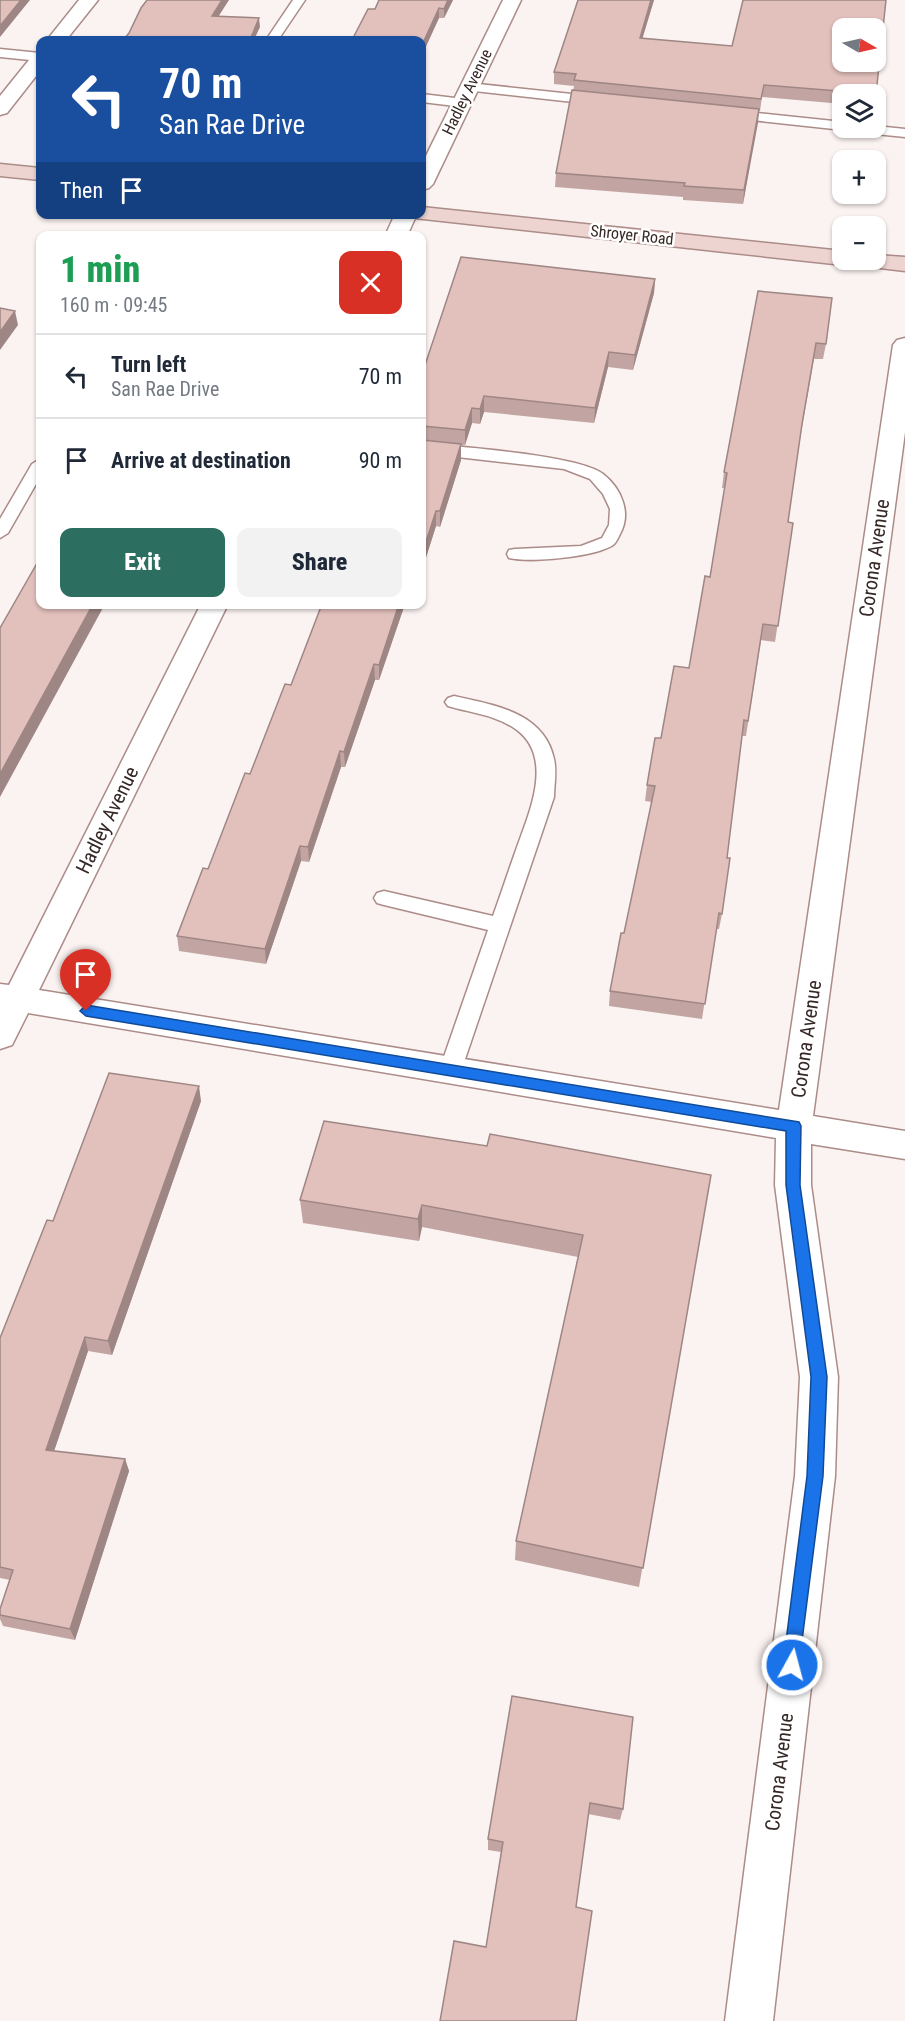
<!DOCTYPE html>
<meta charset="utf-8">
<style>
body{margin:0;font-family:"Roboto Condensed",sans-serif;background:#f2f2f3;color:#1f2937;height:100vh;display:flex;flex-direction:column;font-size:22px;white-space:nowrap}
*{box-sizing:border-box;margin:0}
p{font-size:20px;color:#747a83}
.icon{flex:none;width:33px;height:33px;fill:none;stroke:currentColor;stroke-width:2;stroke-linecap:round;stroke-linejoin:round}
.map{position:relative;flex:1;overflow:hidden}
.side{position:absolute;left:36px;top:231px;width:390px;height:378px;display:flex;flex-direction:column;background:#fff;border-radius:12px;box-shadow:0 2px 4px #0004}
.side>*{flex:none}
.hud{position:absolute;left:36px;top:36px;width:390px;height:183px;border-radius:12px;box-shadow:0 2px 4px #0004;background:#1a4fa0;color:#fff;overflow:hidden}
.needle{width:39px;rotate:99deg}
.tools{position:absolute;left:832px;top:18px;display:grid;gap:12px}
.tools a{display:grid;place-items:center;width:54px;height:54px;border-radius:12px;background:#fff;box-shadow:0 2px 4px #0004;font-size:30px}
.pin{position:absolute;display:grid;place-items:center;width:51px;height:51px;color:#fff;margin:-62px -26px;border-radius:50% 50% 50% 0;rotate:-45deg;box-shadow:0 0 6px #0007}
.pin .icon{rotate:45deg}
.me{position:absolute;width:66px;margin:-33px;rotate:7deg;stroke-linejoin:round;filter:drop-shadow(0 0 4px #0008)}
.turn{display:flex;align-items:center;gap:21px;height:126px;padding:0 24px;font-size:27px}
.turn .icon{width:78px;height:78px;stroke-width:2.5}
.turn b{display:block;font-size:42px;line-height:51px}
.then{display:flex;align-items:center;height:57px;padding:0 24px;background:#0003;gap:12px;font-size:22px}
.round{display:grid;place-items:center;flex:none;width:63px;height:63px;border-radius:12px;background:#f2f2f3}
.summary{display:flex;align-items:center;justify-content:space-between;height:102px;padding:0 24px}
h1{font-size:36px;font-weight:800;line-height:45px;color:#1e9e55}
.action{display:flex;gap:12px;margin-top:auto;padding:12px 24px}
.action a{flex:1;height:69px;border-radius:12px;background:#2c6f60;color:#fff;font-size:24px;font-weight:800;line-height:69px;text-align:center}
.action a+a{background:#f2f2f3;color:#1f2937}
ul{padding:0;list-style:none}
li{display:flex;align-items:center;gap:18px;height:84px;padding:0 24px;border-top:2px solid #e0e1e3}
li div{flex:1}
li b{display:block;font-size:22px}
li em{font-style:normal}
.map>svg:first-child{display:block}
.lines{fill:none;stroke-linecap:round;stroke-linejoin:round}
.lane-casing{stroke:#ab8c88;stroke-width:3}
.street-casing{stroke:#ab8c88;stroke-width:3}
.secondary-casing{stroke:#ab8c88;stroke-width:3}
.lane{fill:#fff;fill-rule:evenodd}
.street{fill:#fff;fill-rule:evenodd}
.secondary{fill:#edd4d1;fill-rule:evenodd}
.wall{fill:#c2a5a2}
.shaded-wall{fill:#9e8684}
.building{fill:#e2c0bc;stroke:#9e8684;stroke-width:1.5;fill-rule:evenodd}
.route{fill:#1a73e8;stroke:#114b97;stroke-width:1.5}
.labels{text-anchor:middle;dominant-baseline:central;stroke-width:5;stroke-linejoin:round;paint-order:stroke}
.far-street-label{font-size:16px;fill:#352826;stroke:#fff}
.street-label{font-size:20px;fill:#352826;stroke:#fff}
</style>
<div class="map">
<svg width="905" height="2021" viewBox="0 0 905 2021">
<rect width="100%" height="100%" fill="#fbf3f2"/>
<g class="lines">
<g class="lane-casing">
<g id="lane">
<polygon points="293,0 305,0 278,40 266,40"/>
<polygon points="0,49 40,53 40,61 0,57"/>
<polygon points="469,83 600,97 606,101 600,105 465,90 463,87 465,84"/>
<polygon points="422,94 463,99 469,103 463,107 422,102"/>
<polygon points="729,110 843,122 843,128 848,128 843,130 724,117 723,114 724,111"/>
<polygon points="876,126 905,129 905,137 856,132 850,128"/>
<path d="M 422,443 C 458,447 579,455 603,474 C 621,488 632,513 620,534 C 618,538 616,543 613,545 C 595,557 530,563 509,558 L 507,554 L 509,550 L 515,549 L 581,546 L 602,538 L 609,525 L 610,509 L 603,494 L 590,479 L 564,469 L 422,453 Z"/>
<polygon points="40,459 40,477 8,533 0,538 0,519 32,464"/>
<path d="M 454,696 C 494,705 544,712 554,759 C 557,772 554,785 554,797 L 461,1071 L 458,1077 L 450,1079 L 442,1077 L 439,1071 L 488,930 L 384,905 L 377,903 L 374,898 L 377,893 L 384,891 L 493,916 C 501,894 508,872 516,850 C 528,815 555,759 517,730 C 497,715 471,713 448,706 L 445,702 L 448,698 Z"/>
</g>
</g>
<g class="street-casing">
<g id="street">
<polygon points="79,0 98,0 66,40 47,40"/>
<polygon points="503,0 521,0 433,184 429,188 422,190 422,164"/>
<polygon points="40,53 40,71 7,113 0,115 0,96 33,55"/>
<polygon points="395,214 417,214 407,236 385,236"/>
<polygon points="905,338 905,432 813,1116 905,1131 905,1159 811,1144 811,1185 838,1377 835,1476 773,2021 725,2021 795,1476 800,1377 775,1185 776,1138 28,1013 12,1045 0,1049 0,984 9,985 201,604 228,604 39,990 779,1110 893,345 897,340"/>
</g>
</g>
<g class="secondary-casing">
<g id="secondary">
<polygon points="0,164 40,168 40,180 0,176"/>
<polygon points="422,207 843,251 843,260 876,260 876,255 905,257 905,271 854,265 852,261 843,265 414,218 412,214 422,214"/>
</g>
</g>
<use href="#lane" class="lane"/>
<use href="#street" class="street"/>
<use href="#secondary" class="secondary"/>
</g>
<g class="wall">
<polygon points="379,0 453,0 444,18 439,18 422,55 422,40"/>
<polygon points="578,0 654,0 642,38 876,94 843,94 843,104 762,97 760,111 759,111 743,204 683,200 683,197 555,187 556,173 574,86 554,84 554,72"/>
<polygon points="655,279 654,293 633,370 608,367 594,423 484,412 480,424 472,423 465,445 461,445 461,460 440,527 436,526 422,570 422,374"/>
<polygon points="758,291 826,344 823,359 814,359 801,433 788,522 793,523 775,642 761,640 746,736 742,736 727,858 722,914 719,929 716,929 702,1019 609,1006 610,991 624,933 652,802 645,801 647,785 661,738 689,668 710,577 725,488 722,488 724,472"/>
<polygon points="405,604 379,680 375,680 345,767 341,767 309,862 301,861 266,964 179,951 177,936 208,869 291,685"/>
<polygon points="201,1101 112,1355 88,1351 54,1451 125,1459 129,1471 75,1640 3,1626 0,1619 0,1609 10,1580 0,1578 0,1338 53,1221"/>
<polygon points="487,1146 711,1175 639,1587 515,1560 516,1541 578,1257 422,1227 419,1241 303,1223 300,1200"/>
<polygon points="512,1696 623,1809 620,1820 588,1814 576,1907 486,1947 501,1852 488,1850 488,1839"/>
</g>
<g class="shaded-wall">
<polygon points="21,0 30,0 0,37 0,26"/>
<polygon points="222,0 229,0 213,25 212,16"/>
<polygon points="448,0 453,0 444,18 444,9"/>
<polygon points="651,0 654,0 639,50 640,38"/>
<polygon points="439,8 439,18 422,55 422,45"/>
<polygon points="259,18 260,27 254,40 250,40"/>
<polygon points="759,109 758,123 743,204 744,190"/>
<polygon points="655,279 654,293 633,370 635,355"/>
<polygon points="15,311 18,325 0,350 0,332"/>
<polygon points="609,352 608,367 594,423 595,408"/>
<polygon points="484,396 484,412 480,424 480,409"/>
<polygon points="472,408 472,423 465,445 465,430"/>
<polygon points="461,444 461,460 440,527 440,511"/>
<polygon points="436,511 436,526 422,570 422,554"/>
<polygon points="93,604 105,604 0,797 0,774"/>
<polygon points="399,604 405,604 379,680 379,665"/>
<polygon points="374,664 375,680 345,767 344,752"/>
<polygon points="340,751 341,767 309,862 308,847"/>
<polygon points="300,846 301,861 266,964 265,949"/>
<polygon points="199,1086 201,1101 112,1355 108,1341"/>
<polygon points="422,1205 422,1227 419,1241 418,1219"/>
<polygon points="85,1337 88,1351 50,1463 46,1450"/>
<polygon points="125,1459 129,1471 75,1640 70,1629"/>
</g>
<g class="building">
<polygon points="0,0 21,0 0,26"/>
<polygon points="147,0 222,0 212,16 259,18 250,40 123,40 129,33 141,8"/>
<polygon points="379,0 448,0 444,9 439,8 422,45 422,40 352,40 368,9 375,9"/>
<path d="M 578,0 L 651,0 L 640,38 L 732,46 L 743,0 L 886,0 L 876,94 L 764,85 L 761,99 L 574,80 L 576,74 L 554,72 ZM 843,28 L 876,28 L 876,62 L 843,62 Z"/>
<polygon points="572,90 759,109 744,190 684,186 685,183 556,173"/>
<polygon points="461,257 655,279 635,355 609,352 595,408 484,396 480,409 472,408 465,430 422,426 422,374"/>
<polygon points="758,291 832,298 826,344 816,343 802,424 788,522 793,523 778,626 763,624 748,721 744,720 727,858 730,858 722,914 719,913 705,1004 610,991 621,933 624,933 655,786 647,785 655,738 661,738 674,666 689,668 705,576 710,577 727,473 724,472"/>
<polygon points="0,308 15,311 0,332"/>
<polygon points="422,440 461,444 440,511 436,511 422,554"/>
<polygon points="40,558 40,604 93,604 0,774 0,628"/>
<polygon points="322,604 399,604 379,665 374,664 344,752 340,751 308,847 300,846 265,949 177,936 203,868 208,869 245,773 250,774 285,684 291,685"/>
<polygon points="109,1073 199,1086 108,1341 85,1337 46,1450 125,1459 70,1629 0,1615 0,1609 13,1570 0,1567 0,1338 47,1220 53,1221"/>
<polygon points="324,1121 487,1146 490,1134 711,1175 643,1568 516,1541 583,1235 422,1205 418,1219 300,1200"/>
<polygon points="512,1696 633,1717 623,1809 590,1803 576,1907 592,1911 576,2021 440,2021 454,1941 486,1947 503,1842 488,1839"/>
</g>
<polygon class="route" points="86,1005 799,1122 801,1126 800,1185 827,1377 823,1476 798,1672 792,1674 786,1672 783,1665 807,1476 811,1377 786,1185 786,1131 86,1016 80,1011"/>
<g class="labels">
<g class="far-street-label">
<text transform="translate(467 92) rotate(-64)">Hadley Avenue</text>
<text transform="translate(632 235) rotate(6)">Shroyer Road</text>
</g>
<g class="street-label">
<text transform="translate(874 558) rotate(-82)">Corona Avenue</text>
<text transform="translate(107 820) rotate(-64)">Hadley Avenue</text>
<text transform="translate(806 1039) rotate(-82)">Corona Avenue</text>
<text transform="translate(779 1772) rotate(-83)">Corona Avenue</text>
</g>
</g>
</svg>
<div class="tools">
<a><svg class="needle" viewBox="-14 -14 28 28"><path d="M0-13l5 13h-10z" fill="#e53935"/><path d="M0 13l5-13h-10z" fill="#747a83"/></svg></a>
<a><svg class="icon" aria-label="layers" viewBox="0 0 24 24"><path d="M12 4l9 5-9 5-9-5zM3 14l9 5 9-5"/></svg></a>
<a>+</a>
<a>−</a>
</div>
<div class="pin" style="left:86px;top:1011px;background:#d93025"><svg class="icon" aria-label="arrive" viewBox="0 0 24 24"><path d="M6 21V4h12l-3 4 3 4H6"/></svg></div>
<svg class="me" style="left:792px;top:1665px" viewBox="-20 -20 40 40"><circle r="17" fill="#1a73e8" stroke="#fff" stroke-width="3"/><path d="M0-11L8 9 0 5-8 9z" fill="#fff"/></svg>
<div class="hud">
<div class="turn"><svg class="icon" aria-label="left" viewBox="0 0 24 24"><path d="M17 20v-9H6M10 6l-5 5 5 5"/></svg><div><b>70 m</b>San Rae Drive</div></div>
<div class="then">Then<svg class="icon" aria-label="arrive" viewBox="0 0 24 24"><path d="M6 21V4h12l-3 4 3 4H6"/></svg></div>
</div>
<section class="side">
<div class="summary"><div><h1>1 min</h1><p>160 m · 09:45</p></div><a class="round" style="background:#d93025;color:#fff"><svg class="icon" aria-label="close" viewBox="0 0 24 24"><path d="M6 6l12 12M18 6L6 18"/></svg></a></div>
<ul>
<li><svg class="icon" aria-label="left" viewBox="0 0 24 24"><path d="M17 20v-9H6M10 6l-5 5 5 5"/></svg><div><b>Turn left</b><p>San Rae Drive</p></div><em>70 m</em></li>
<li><svg class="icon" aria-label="arrive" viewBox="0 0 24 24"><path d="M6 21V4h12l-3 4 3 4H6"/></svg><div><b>Arrive at destination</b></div><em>90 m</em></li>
</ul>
<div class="action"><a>Exit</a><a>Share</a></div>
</section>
</div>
